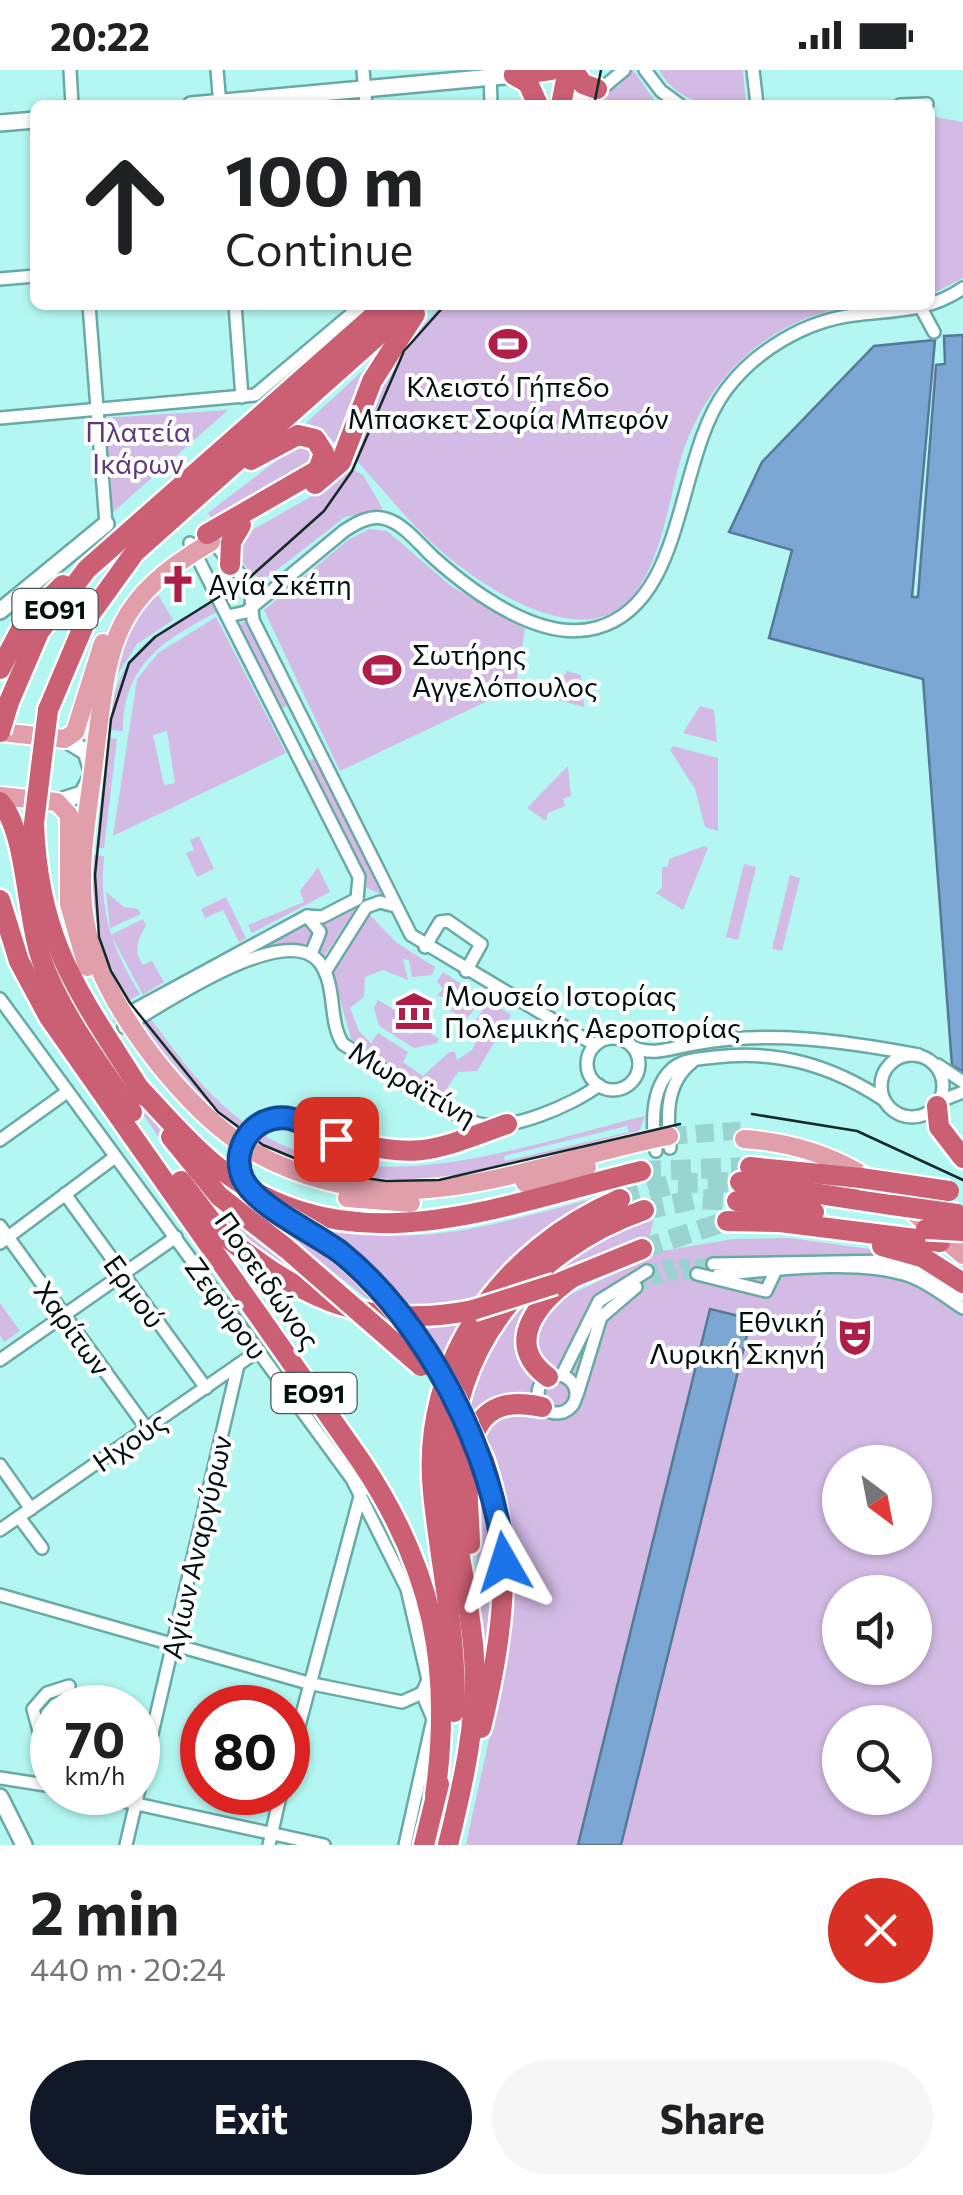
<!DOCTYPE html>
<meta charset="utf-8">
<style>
body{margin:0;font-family:Commissioner,sans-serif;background:#f6f6f6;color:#202124;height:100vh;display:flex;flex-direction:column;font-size:38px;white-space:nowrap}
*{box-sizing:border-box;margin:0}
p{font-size:32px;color:#757577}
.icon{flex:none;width:55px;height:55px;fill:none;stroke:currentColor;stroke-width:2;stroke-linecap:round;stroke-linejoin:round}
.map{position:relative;height:1775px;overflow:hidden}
.side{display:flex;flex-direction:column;background:#fff;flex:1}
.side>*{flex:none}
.hud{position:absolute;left:30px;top:30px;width:905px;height:210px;border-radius:15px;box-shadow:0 2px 8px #0004;background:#fff;color:#202124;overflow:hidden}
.needle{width:65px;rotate:148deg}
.controls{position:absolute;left:822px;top:1375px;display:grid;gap:20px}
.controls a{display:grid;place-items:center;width:110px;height:110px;border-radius:50%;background:#fff;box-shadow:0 2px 8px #0004;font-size:50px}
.speed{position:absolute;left:30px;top:1615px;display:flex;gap:20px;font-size:50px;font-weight:700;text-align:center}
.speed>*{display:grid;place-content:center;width:130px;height:130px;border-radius:50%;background:#fff;box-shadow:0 2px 8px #0004;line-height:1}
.speed small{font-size:25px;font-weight:400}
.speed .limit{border:15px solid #d22;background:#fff;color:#111}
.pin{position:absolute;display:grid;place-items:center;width:85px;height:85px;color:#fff;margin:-42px;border-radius:20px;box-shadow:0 5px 15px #0006}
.me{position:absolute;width:110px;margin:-55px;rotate:354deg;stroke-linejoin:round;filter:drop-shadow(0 0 8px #0008)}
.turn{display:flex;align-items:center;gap:35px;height:210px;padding:0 30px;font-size:45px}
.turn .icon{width:130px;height:130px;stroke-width:2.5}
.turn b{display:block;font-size:70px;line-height:85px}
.round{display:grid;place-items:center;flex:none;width:105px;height:105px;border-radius:52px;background:#f6f6f6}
.overview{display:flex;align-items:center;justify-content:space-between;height:170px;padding:0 30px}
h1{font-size:60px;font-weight:700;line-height:75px}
.primary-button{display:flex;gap:20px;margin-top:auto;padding:20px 30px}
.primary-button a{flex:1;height:115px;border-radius:60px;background:#111827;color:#fff;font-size:40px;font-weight:700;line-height:115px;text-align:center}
.primary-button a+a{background:#f6f6f6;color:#202124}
.status{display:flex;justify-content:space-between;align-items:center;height:70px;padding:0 50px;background:#fff;direction:ltr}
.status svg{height:28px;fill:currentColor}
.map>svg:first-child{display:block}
.green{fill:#d3bbe5;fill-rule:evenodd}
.water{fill:#7ca6d3;stroke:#577998;stroke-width:2.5}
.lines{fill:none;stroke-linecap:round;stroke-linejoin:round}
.street-tunnel{stroke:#99d4d0;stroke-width:11;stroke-dasharray:11 5.5;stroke-linecap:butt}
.primary-tunnel{stroke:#99d4d0;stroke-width:18;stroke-dasharray:18 9;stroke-linecap:butt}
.highway-tunnel{stroke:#99d4d0;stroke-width:20;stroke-dasharray:20 10;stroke-linecap:butt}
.street-casing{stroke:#69aaa6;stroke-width:16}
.secondary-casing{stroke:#69aaa6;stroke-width:20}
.primary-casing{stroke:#fff;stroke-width:22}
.highway-casing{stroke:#fff;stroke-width:25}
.street{stroke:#fff;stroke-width:11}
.secondary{stroke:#fff;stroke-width:15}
.primary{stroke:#e09fab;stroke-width:18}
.highway{stroke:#cb5f73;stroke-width:20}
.tram{stroke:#142a29;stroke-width:2.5}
.highway-bridge-casing{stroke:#fff;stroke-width:25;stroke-linecap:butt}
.highway-bridge{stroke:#cb5f73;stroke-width:20}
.route-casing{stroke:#114b97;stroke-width:25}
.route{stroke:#1a73e8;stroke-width:18}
.labels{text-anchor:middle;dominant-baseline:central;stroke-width:8;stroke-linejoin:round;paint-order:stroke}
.shield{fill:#fff;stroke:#4c5857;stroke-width:2.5}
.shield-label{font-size:25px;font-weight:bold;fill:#00100f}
.poi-label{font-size:28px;fill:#00100f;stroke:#fff;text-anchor:start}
.park-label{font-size:28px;fill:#5f3878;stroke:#fff}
.street-label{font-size:28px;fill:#00100f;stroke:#fff}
</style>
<div class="status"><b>20:22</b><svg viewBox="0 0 49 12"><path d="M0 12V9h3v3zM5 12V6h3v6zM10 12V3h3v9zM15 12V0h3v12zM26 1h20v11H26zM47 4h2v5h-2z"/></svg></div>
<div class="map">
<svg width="963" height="1775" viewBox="0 0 963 1775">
<rect width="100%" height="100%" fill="#b4f7f2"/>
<g class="green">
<polygon points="633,0 658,35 582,35 619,16"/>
<path d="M 659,0 L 743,0 L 746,35 C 710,35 679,35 659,0 Z"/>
<polygon points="930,46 963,52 963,208 930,225"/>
<path d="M 442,235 L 862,235 C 772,244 703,308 679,395 C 668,436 662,481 639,518 C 594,591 485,520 440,480 C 408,452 381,417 352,385 L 381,313 L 386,314 L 405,274 Z"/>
<polygon points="368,296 335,373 320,358 306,353"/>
<polygon points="228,340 111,444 104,348"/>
<polygon points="298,374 310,378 315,387 311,394 212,450 208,443"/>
<path d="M 350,397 L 363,405 L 383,439 L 345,447 L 269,506 L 259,508 C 241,495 232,482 247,463 L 333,414 Z"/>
<polygon points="369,459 387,461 451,516 525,559 515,618 340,701 264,540 348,470"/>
<polygon points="154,518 173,550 137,574 116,607 123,571"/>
<path d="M 211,532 L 217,542 C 163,570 123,595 123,661 L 108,660 C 116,583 148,567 211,532 Z"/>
<path d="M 216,547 L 286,683 L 113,766 L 137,609 L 158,583 ZM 167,661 L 175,713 L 164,715 L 153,665 Z"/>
<polygon points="246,551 289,635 282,638 239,554"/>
<polygon points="567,601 581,605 584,637 551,628"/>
<polygon points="700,636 714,640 717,672 683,663"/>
<polygon points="108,668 117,669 104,778 96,778"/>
<polygon points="673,676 718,688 718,761 705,757 695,719 670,680"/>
<polygon points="315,688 382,825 367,818 362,797 308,691"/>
<polygon points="568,696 571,726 563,729 565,736 548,743 546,751 527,738"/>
<polygon points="199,766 214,799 197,807 186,783 194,780 190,770"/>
<polygon points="704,776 708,778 683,840 656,823 662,818 662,797 668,797 669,789"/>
<path d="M 94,785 L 104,786 C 99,841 111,877 140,924 L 127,932 C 97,883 90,841 94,785 Z"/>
<polygon points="744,794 756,797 738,870 726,867"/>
<polygon points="318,797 330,822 252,863 248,855 304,832 300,821"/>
<polygon points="790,805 800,808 782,881 772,879"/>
<polygon points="106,822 124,837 138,839 141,844 110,858"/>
<polygon points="226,827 246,868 239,872 223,840 205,848 201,839"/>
<polygon points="352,836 355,840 323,888 317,881 326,866 322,852"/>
<polygon points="369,844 397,873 435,897 432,905 412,907 409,890 403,889 408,910 383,900 365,907 364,927 350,938 359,961 371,973 378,963 408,982 403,992 423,1006 449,982 455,982 457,990 472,980 480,963 474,954 485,936 494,934 511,945 477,1001 458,1002 439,1030 351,969 333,904"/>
<path d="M 143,849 L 146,855 C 138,870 133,880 143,895 L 152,891 L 164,912 L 143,925 L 111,865 Z"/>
<polygon points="303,853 316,864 312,873 260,878"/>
<polygon points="443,902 483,928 466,950 442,936 465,926 461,921 448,930 437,925 443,919 437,911"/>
<polygon points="378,930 395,940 395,955 411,964 423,958 439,969 437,973 414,978 379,956 374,938"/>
<path d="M 151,949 C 174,980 196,1011 225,1037 C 346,1146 508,1079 645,1046 L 640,1060 L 630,1067 L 448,1113 L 350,1112 L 279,1088 L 221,1051 L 141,955 ZM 627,1056 L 629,1062 L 505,1091 L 504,1086 Z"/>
<polygon points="92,969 234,1152 326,1224 235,1166 187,1109"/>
<path d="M 209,1097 C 240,1113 271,1134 304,1147 C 405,1189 506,1150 604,1126 L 566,1146 L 472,1229 L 429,1239 L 375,1235 L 241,1129 Z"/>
<polygon points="655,1144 649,1169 543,1209 560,1192"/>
<path d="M 790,1168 L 899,1183 L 963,1207 L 963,1775 L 466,1775 C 496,1625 549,1482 468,1337 L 490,1280 L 514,1241 L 552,1233 L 648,1188 L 650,1183 L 733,1169 ZM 840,1392 L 915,1392 L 915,1468 L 840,1468 ZM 840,1522 L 915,1522 L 915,1598 L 840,1598 ZM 840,1652 L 915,1652 L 915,1728 L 840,1728 Z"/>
<polygon points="0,1233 20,1261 4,1272 0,1265"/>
<polygon points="465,1250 450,1313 391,1254"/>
<path d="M 476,1392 C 500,1488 493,1537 479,1633 Z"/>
</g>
<g class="water">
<polygon points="963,265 963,1001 952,996 923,609 769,568 792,480 729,462 762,392 874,276 935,270 912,527 918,527 936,295 945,294 944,266"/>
<polygon points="710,1239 751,1249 621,1775 578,1775"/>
</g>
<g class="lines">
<g class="street-tunnel">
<polyline points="647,1201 672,1194 713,1194"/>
<polyline points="636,1217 670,1205 704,1204"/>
</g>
<polyline class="primary-tunnel" points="669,1066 747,1060"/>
<g class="highway-tunnel">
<polyline points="641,1101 750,1097"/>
<polyline points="620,1129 676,1113 740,1112"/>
<polyline points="644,1140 698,1129 737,1131"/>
<polyline points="642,1179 727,1151"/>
</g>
<g class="street-casing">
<g id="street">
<polyline points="70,0 72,35"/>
<polyline points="217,0 220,35"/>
<polyline points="363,0 366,35"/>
<polyline points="490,0 491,35"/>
<polyline points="645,0 661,21 680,35"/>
<polyline points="753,0 757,35"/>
<polyline points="565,35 606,15 624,0"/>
<polyline points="900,35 927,34"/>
<polyline points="0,209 35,206"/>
<polyline points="89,235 106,454"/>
<polyline points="235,235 242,327"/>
<polyline points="921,238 934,262"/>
<polyline points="0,348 255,325 362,235"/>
<polyline points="209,467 250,516 253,550 411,865 595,975"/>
<polyline points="190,473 359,807 357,829"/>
<path d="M 228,546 L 246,542 L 344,461 C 356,453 371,444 386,449 C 404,454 420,475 433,487 C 472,522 540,573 596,558 C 687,534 675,388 726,320 C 755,281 805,251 854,245 C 894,240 929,242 963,218"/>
<polyline points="307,846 320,862 311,884"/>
<polyline points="425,877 440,852 448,851 481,874 466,901"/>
<polyline points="325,902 366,837 380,832 395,836"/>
<polyline points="0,929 352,1409 407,1519 428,1610 422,1623"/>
<polyline points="121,947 307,846 322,847 357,829"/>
<path d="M 124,957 C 160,937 287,848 320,893 C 337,916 328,952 343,974 C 379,996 441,1041 476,1053 C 507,1064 575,1034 599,1015"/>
<circle cx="613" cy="994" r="26"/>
<path d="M 633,977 C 654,987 673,977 694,974 C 770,960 844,971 919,985"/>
<circle cx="912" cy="1016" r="31"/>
<polyline points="938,995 963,1012"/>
<polyline points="940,1031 963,1022"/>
<polyline points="0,1070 67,1022"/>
<path d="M 670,1078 C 667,1046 665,1014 692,992"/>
<path d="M 656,1081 C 652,1055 650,1020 671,1000 C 682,989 700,989 715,987 C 778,980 831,995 884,1030"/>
<polyline points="65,1124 206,1318"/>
<polyline points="0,1156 147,1359"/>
<polyline points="0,1173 115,1087"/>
<polyline points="713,1194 890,1191 918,1198 963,1225"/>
<polyline points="697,1204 766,1221 776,1200"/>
<path d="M 718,1205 C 772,1200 858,1188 910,1206 C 929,1213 946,1227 963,1238"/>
<polyline points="0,1290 176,1167"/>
<circle cx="557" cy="1324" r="19"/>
<polyline points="562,1305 599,1231 647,1201"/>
<polyline points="577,1325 601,1247 636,1217"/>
<polyline points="0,1395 31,1439"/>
<polyline points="19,1447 42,1478"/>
<polyline points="0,1460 258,1281"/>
<polyline points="0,1525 308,1613 402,1632 422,1623"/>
<polyline points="288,1697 361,1423"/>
<polyline points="0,1708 52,1716"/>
<polyline points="52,1709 33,1639 47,1623 69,1616"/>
<polyline points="82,1722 324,1775"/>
<polyline points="126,1775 238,1295"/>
<polyline points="269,1775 281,1722"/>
<polyline points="405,1775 433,1649 422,1623"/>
</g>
</g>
<g class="secondary-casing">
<g id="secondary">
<polyline points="191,35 514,5"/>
<polyline points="0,53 35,50"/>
<polyline points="0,541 106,454"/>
<polyline points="57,732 82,724 93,704 86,682 65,669"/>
<polyline points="0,1727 24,1775"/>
</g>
</g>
<g class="primary-casing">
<g id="primary">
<path d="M 211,472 C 109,532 109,574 95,684 C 89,739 76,796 85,850 C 97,926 176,1028 237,1071 C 264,1090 296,1103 327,1111 C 442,1142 557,1087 669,1066"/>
<polyline points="0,662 65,669 75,662 103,573"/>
<polyline points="0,726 57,732 69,745 69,834 87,897"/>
<path d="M 744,1069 C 845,1076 890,1122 963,1185"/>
<polyline points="525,1113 587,1097"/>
<polyline points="347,1128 411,1133"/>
</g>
</g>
<g class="highway-casing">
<g id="highway">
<polyline points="573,0 583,14 597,19"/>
<polyline points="514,5 528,13 538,35"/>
<polyline points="514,5 551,0"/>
<polyline points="561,35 568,0"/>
<polyline points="315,414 341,392 372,311 415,244"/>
<polyline points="207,464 318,400 324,383 315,369 298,365 251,390"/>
<polyline points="230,495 231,472 241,455"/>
<polyline points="0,599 25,552 63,515"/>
<polyline points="9,632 39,562 87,499 386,235"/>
<polyline points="48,640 86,550 135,482 412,235"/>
<path d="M 0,732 C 27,761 26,844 41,888 C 61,945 99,993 132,1042"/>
<path d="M 34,753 C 38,876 83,928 144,1026"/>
<path d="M 0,830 L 19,891 L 49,947 L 360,1390 C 433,1498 453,1597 435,1726"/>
<path d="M 138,1017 C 163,1043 186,1071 214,1094 C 347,1202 496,1136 641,1101"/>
<polyline points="937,1036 939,1057 963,1088"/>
<polyline points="171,1067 219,1126 287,1179"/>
<path d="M 337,1069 C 419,1089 428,1083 507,1054"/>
<polyline points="750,1097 861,1108"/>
<polyline points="181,1111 219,1161"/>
<polyline points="740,1112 892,1135"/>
<polyline points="737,1131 814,1142"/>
<polyline points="727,1151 780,1152 940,1172"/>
<path d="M 210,1154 C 293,1223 360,1263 473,1240"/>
<polyline points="882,1176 922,1187 963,1213"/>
<polyline points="561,1212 642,1179"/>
<path d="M 548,1307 C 501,1273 540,1230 573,1207"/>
<path d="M 470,1474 C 469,1416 449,1316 542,1337"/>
<path d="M 454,1642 C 458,1567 440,1496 433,1422 C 420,1291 503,1179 620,1129"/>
<path d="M 481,1658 C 503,1567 515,1483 484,1391"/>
<polyline points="424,1775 439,1714"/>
<path d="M 448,1775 C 463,1714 478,1650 474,1586 C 470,1525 452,1465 451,1404 C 448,1279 530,1180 644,1140"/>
</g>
</g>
<use href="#street" class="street"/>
<use href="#secondary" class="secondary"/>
<use href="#primary" class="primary"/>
<use href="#highway" class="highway"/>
<g class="tram">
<polyline points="594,35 601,0"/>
<polyline points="445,235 404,281 352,401 324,441 249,508 155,567 129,593 111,649 95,805 99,867 111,901 130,933 218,1042 263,1075 330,1103 386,1111 439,1110 680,1054"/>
<polyline points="752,1044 857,1061 963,1110"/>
</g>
<g class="highway-bridge-casing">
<g id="highway-bridge">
<polyline points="0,662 9,632"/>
<polyline points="34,753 48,640"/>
<path d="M 337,1069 C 320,1060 299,1047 279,1048 C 246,1050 227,1090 248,1117 C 266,1141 305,1156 329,1174 C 388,1218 437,1290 468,1356"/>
<polyline points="861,1108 949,1121"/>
<polyline points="892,1135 957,1144"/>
<polyline points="926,1159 963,1161"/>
<polyline points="287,1179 421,1296"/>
<polyline points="473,1240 555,1214"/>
<polyline points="462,1345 484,1391"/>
</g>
</g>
<use href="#highway-bridge" class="highway-bridge"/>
</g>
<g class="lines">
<g class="route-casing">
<path id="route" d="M 336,1069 C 321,1061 304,1051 287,1048 C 254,1044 229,1079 243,1109 C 256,1136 315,1163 340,1182 C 426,1251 494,1383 504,1492"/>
</g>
<use href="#route" class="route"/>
</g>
<defs>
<g id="stadium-bare" transform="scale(3)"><path d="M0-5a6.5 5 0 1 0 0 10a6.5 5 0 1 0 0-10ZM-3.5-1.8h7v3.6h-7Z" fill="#b01d49" stroke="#fff" stroke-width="2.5" paint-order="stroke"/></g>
<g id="church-bare" transform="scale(3)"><path d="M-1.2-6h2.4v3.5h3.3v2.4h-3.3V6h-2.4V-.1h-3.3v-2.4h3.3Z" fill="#b01d49" stroke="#fff" stroke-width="2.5" paint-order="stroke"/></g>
<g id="museum-bare" transform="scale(3)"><path d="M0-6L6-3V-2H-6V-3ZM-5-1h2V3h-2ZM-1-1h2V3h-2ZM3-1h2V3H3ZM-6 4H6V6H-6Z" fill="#b01d49" stroke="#fff" stroke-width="2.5" paint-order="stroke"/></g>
<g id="theatre-bare" transform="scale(3)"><path d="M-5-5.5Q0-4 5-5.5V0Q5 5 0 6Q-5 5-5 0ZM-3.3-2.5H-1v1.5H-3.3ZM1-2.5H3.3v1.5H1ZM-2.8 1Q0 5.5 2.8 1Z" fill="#b01d49" stroke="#fff" stroke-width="2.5" paint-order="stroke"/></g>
</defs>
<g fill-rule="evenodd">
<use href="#stadium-bare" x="508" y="274"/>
<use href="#church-bare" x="178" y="514"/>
<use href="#stadium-bare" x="382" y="600"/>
<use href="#museum-bare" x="414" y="941"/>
<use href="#theatre-bare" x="855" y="1267"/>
</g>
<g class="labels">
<g class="shield">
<rect x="12.5" y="519" width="85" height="40" rx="8"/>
<rect x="271.5" y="1303" width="85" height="40" rx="8"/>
</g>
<g class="shield-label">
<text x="55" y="539">ΕΟ91</text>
<text x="314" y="1323">ΕΟ91</text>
</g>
<g class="poi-label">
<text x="508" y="316" text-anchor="middle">Κλειστό Γήπεδο<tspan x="508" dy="32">Μπασκετ Σοφία Μπεφόν</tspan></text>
<text x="208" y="514">Αγία Σκέπη</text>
<text x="412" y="584">Σωτήρης<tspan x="412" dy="32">Αγγελόπουλος</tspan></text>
<text x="444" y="925">Μουσείο Ιστορίας<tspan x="444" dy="32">Πολεμικής Αεροπορίας</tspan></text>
<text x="825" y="1251" text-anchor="end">Εθνική<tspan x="825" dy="32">Λυρική Σκηνή</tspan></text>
</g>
<g class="park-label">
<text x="138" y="361">Πλατεία<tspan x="138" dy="32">Ικάρων</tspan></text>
</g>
<g class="street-label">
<text transform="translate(413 1013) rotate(30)">Μωραϊτίνη</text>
<text transform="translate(268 1210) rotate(55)">Ποσειδώνος</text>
<text transform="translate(135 1221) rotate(54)">Ερμού</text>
<text transform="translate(227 1238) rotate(54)">Ζεφύρου</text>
<text transform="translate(73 1258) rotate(54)">Χαρίτων</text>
<text transform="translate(129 1371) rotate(-35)">Ηχούς</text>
<text transform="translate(196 1477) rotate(-77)">Αγίων Αναργύρων</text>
</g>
</g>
</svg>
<div class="controls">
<a><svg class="needle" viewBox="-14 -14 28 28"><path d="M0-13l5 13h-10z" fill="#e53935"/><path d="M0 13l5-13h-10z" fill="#757577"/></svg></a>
<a><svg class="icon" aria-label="sound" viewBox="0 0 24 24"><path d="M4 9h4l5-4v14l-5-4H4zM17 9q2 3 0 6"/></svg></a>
<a><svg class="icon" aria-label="search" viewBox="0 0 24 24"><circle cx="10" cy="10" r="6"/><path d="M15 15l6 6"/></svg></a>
</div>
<div class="speed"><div>70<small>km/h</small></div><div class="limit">80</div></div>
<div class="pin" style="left:336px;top:1069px;background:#d93025"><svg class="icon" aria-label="arrive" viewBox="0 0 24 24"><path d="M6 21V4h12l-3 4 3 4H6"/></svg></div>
<svg class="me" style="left:504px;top:1492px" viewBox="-20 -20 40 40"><path d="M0-17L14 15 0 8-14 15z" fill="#1a73e8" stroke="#fff" stroke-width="4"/></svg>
<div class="hud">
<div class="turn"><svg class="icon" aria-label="ahead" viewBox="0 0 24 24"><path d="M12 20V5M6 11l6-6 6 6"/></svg><div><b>100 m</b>Continue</div></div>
</div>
</div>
<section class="side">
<div class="overview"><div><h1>2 min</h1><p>440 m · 20:24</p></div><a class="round" style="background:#d93025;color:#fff"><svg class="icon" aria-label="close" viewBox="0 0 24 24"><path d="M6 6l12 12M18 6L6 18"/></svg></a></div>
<div class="primary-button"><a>Exit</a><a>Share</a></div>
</section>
